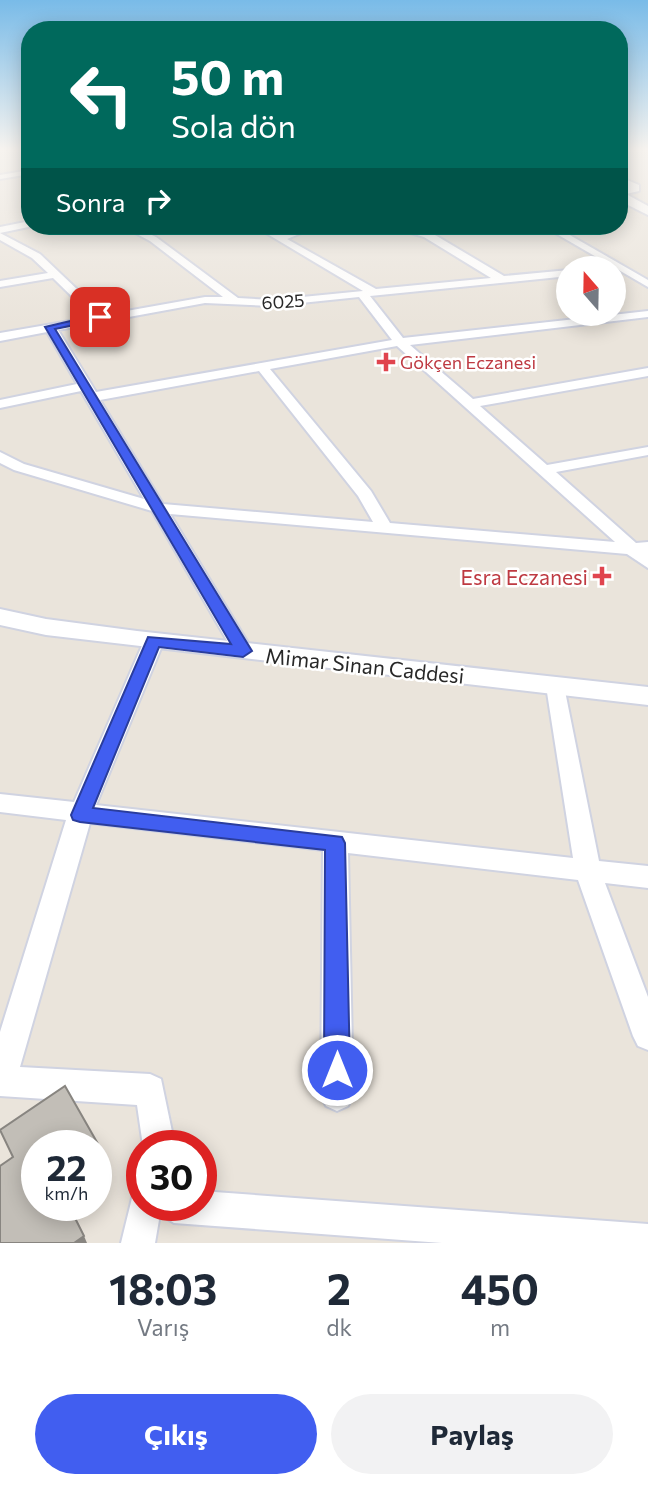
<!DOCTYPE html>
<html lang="tr">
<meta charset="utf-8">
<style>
body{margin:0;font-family:Commissioner,sans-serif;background:#f2f2f3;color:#1f2937;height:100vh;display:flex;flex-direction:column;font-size:26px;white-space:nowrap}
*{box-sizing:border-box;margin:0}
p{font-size:23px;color:#747a83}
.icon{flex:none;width:38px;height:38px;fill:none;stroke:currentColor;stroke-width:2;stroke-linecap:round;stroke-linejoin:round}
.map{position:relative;height:1243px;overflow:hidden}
.details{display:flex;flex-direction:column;background:#fff;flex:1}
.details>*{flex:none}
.banner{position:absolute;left:21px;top:21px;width:607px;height:214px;border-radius:28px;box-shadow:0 4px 18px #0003;background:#00695c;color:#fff;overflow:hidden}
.needle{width:46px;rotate:340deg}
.buttons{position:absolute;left:556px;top:256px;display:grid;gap:14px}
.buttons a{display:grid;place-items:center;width:70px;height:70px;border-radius:50%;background:#fff;box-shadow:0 4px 18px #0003;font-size:35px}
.speed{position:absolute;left:21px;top:1130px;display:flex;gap:14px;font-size:35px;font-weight:700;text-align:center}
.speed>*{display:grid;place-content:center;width:91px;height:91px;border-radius:50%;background:#fff;box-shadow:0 4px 18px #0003;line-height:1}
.speed small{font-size:18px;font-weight:400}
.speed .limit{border:10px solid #d22;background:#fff;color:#111}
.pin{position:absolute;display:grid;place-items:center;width:60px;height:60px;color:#fff;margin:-30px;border-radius:14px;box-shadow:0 4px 10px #0006}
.me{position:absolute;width:77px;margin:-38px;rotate:0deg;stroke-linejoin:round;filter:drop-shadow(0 0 5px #0008)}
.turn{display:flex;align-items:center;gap:24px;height:147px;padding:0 35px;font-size:32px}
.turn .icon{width:91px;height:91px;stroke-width:2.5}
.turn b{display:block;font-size:49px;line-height:60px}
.then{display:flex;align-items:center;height:66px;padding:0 35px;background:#0003;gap:14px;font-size:26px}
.eta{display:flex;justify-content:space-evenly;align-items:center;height:119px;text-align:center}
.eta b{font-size:42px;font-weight:700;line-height:49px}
.button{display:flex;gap:14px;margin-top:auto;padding:14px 35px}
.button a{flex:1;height:80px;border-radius:42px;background:#415ef0;color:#fff;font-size:28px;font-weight:700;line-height:80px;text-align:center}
.button a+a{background:#f2f2f3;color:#1f2937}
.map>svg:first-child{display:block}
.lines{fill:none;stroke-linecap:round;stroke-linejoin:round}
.minor-casing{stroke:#d0d3e1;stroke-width:4}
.tertiary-casing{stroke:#d0d3e1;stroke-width:4}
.secondary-casing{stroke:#d0d3e1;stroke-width:4}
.minor{fill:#fff;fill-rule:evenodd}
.tertiary{fill:#fff;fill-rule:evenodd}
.secondary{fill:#fff;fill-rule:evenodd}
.shaded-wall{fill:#888580}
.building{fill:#c2beb7;stroke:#888580;stroke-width:2}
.route{fill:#415ef0;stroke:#2a3d9c;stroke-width:2}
.health-dot{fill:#e0444e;stroke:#fff;stroke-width:2.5}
.labels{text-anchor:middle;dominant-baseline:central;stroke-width:5;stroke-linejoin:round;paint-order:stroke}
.far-street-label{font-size:18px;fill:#282828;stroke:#fff}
.far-health-label{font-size:18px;fill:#be3a42;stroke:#fff;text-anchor:start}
.health-label{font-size:21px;fill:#be3a42;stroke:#fff;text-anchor:end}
.street-label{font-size:21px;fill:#282828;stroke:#fff}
</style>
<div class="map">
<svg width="648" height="1243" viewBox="0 0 648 1243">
<rect width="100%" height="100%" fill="#eae4db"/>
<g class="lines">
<g class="minor-casing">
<g id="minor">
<polygon points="30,170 30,174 0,179 0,175"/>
<polygon points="30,221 30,226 33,226 0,233 0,227"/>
<path d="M 122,226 L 133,226 L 156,237 L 238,298 L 272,300 L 363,291 L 254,226 L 264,226 L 280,235 L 307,226 L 319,226 L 287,239 L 376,289 L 491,278 L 424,237 L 387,226 L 426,232 L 443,226 L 455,226 L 435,235 L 504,276 L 569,270 L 569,276 L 370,296 L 403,338 L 648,311 L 648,317 L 410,345 L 473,399 L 648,368 L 648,376 L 480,406 L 547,465 L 648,447 L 648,455 L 556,472 L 636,543 L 648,542 L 648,568 L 627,554 L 170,514 L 253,651 L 250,656 L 236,656 L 152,511 L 14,470 L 0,463 L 0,452 L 24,464 L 144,499 L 81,391 L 0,408 L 0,400 L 77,384 L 47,332 L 0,341 L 0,333 L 93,317 L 53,278 L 0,287 L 0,281 L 48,273 L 32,258 L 0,240 L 0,233 L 40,254 L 104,315 L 205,297 L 223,297 L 150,241 ZM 359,297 L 392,340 L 96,392 L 58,330 L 205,303 L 272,306 ZM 397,346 L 615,542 L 390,523 L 371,491 L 270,369 ZM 259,371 L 358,496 L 373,522 L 163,504 L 100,400 Z"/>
<polygon points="543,226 554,226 648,280 648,287"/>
<polygon points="154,635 164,641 96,805 573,858 546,686 549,681 563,681 599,861 648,866 648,888 605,883 648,997 648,1050 638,1046 633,1036 578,880 348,853 353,1095 348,1106 337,1111 326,1106 321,1095 323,850 90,823 20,1067 150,1074 161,1079 175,1146 143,1146 137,1105 0,1096 0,1032 66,820 0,812 0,794 74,802 144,641"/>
<polygon points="142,1190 142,1206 201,1206 201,1191 648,1224 648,1243 442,1243 174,1223 160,1214 155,1243 121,1243 133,1194"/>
</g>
</g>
<g class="tertiary-casing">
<polygon id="tertiary" points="0,609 46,619 137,631 648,687 648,705 46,635 0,625"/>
</g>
<g class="secondary-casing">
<polygon id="secondary" points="620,177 639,185 639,191 626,194 648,206 648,215 620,201 620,188 624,187 620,185"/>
</g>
<use href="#minor" class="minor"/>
<use href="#tertiary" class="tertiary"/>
<use href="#secondary" class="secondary"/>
</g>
<g class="shaded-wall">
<polygon points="98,1144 107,1171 96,1179 96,1146 95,1146"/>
<polygon points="84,1236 87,1243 74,1243"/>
</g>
<polygon class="building" points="65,1086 98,1144 95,1146 37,1146 37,1206 69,1206 84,1236 74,1243 0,1243 0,1166 13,1157 0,1130"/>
<linearGradient id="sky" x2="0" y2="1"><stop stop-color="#79bbe8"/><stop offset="0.46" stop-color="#f6f3ef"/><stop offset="1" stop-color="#f6f3ef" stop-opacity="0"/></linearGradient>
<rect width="648" height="324" fill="url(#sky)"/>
<polygon class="route" points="100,314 104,319 55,329 252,651 243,657 159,647 93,808 342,837 345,843 350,1070 346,1079 337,1082 328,1079 324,1070 325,850 80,822 73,820 71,815 148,637 231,644 45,327"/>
<g class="health-dot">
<path d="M382.5 351.5h7v7h7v7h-7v7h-7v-7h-7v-7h7z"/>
<path d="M598.5 565.5h7v7h7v7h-7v7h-7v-7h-7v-7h7z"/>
</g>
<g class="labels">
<g class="far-street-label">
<text transform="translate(283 301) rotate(-4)">6025</text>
</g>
<g class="far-health-label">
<text x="400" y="362">Gökçen Eczanesi</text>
</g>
<g class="health-label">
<text x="588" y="576">Esra Eczanesi</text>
</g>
<g class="street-label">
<text transform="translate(365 665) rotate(6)">Mimar Sinan Caddesi</text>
</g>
</g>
</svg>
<div class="buttons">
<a><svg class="needle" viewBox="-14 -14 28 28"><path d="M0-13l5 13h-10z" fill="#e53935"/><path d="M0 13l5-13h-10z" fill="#747a83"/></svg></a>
</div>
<div class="speed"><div>22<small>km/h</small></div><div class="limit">30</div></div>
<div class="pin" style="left:100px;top:317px;background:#d93025"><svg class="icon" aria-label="arrive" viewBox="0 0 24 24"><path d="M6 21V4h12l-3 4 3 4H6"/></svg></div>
<svg class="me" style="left:337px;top:1070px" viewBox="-20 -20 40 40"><circle r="17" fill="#415ef0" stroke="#fff" stroke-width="3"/><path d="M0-11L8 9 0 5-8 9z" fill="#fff"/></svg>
<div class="banner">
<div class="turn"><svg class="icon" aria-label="left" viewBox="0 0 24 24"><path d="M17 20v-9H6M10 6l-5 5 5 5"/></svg><div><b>50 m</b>Sola dön</div></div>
<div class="then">Sonra<svg class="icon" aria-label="right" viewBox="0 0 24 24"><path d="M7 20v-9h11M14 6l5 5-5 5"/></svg></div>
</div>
</div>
<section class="details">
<div class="eta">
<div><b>18:03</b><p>Varış</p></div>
<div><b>2</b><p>dk</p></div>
<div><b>450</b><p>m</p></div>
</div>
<div class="button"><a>Çıkış</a><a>Paylaş</a></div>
</section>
